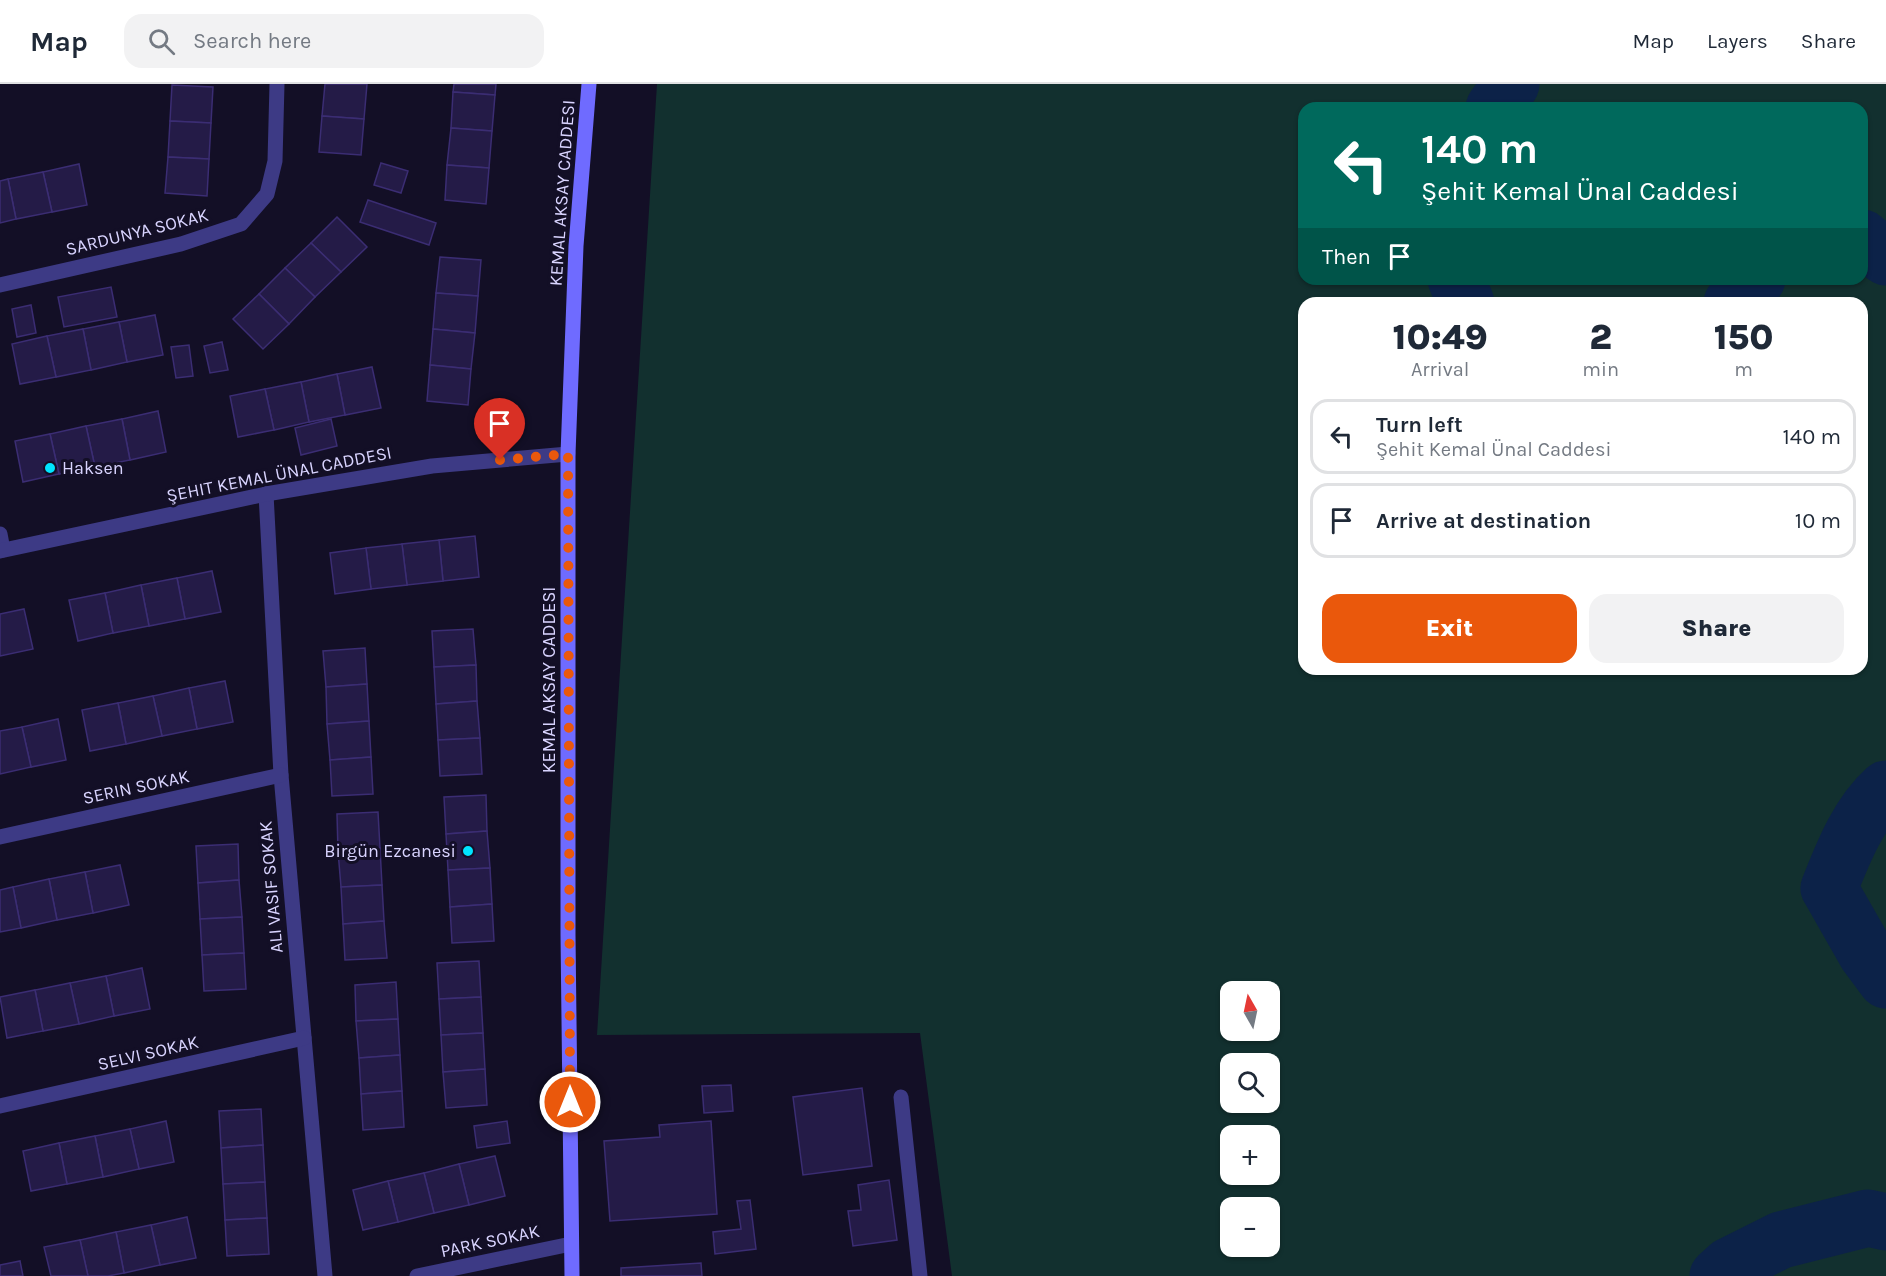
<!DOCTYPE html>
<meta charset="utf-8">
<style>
body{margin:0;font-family:Karla,sans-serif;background:#f2f2f3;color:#1f2937;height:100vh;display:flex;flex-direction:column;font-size:22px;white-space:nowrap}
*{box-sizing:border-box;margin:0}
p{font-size:20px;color:#747a83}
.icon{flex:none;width:33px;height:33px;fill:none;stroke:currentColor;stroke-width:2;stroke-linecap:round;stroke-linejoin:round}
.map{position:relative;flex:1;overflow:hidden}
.details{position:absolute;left:1298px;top:213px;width:570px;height:378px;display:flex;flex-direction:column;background:#fff;border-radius:18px;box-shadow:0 2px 4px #0004}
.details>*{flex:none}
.guide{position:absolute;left:1298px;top:18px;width:570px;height:183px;border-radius:18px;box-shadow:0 2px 4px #0004;background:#00695c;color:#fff;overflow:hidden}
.needle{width:39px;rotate:351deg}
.controls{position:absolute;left:1220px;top:897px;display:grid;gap:12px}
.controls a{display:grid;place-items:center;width:60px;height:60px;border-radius:12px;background:#fff;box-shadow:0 2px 4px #0004;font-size:30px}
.pin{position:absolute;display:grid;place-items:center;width:51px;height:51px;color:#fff;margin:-62px -26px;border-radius:50% 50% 50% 0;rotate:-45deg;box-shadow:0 0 6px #0007}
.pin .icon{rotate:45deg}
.me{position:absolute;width:66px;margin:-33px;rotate:0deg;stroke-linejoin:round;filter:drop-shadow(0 0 4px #0008)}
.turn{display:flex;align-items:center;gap:21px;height:126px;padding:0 24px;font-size:27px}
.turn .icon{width:78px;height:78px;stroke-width:2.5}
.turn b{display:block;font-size:42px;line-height:51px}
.then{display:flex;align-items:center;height:57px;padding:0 24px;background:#0003;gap:12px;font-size:22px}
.eta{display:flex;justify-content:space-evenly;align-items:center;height:102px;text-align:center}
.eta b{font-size:36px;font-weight:800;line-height:42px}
.button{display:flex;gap:12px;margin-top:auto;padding:12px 24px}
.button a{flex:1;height:69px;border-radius:18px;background:#ea580c;color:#fff;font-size:24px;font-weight:800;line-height:69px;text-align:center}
.button a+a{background:#f2f2f3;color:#1f2937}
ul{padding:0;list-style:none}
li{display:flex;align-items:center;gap:18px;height:75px;margin:0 12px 9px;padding:0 12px;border:3px solid #e0e1e3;border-radius:18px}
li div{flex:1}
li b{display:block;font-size:22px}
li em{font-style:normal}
header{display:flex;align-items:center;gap:36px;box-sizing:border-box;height:84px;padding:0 30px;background:#fff;border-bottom:2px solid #e0e1e3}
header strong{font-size:28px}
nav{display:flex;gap:33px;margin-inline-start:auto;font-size:21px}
.search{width:420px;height:54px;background:#f2f2f3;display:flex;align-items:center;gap:15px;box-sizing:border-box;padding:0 21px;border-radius:18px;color:#747a83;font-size:22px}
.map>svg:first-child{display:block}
.green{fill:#12302f;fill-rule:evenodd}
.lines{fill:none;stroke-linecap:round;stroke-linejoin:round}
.river{stroke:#0c2248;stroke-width:57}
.building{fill:#241b47;stroke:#3b2d73;stroke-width:1.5}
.service{stroke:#3d3a85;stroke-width:15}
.minor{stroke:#3d3a85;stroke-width:15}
.tertiary{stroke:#3d3a85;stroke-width:15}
.secondary{stroke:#6f6bff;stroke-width:15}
.route{stroke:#ea580c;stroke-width:10;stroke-dasharray:0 18}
.poi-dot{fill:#00e5ff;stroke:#130f26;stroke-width:2}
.labels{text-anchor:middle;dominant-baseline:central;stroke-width:6;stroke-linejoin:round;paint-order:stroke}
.street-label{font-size:18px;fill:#d9d4ff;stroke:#130f26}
.poi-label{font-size:18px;fill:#d9d4ff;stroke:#130f26;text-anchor:start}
</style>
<header>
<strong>Map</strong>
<div class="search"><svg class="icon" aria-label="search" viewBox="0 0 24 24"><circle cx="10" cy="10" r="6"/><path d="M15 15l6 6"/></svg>Search here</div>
<nav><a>Map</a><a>Layers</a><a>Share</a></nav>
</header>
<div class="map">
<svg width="1886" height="1192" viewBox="0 0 1886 1192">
<rect width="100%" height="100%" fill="#130f26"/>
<path class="green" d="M 657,0 L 1886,0 L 1886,1192 L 952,1192 L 920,949 L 597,951 ZM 1304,24 L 1862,24 L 1862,195 L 1304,195 ZM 1304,219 L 1862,219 L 1862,585 L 1304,585 ZM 1230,908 L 1269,908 L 1269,946 L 1230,946 ZM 1230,980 L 1269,980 L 1269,1018 L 1230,1018 ZM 1230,1052 L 1269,1052 L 1269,1090 L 1230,1090 ZM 1230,1124 L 1269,1124 L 1269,1162 L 1230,1162 Z"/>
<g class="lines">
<g class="river">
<polyline points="1494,24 1511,0"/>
<polyline points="1862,154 1886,173"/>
<polyline points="1456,195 1466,219"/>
<polyline points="1732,219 1748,206 1757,195"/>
<path d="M 1886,705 C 1858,730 1843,769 1829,804 L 1866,869 L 1886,896"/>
<polyline points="1718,1192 1729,1182 1781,1156 1868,1134 1886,1138"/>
</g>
</g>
<g class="building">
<polygon points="325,0 367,0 364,35 322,32"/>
<polygon points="454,0 496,0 495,11 453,8"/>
<polygon points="172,1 213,3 211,39 170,37"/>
<polygon points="453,8 495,11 492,47 451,44"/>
<polygon points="322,32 364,35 361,71 319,68"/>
<polygon points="170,37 211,39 209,75 168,73"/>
<polygon points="451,44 492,47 489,84 447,81"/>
<polygon points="168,73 209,75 207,112 165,109"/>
<polygon points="381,79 408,87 401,109 374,101"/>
<polygon points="79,80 87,121 52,128 43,88"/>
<polygon points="447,81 489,84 486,120 445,116"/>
<polygon points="43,88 52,128 16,135 8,95"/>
<polygon points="8,95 16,135 0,139 0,97"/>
<polygon points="368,116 436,139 429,161 360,138"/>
<polygon points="337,133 367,163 341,188 311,159"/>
<polygon points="311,159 341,188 315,213 285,184"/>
<polygon points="440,173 481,176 478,212 436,209"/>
<polygon points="285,184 315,213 289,240 259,210"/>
<polygon points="111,203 117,233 64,243 58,213"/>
<polygon points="436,209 478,212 475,249 433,245"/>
<polygon points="259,210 289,240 263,265 233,235"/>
<polygon points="31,221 36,249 17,253 12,225"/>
<polygon points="155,231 163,271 127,278 119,238"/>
<polygon points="119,238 127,278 91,286 83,245"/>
<polygon points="83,245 91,286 56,293 47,252"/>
<polygon points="433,245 475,249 471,285 430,281"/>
<polygon points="47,252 56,293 20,300 12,260"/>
<polygon points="222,258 228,286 210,289 204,262"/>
<polygon points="189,261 193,292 176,294 171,263"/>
<polygon points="430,281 471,285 468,321 427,317"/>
<polygon points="372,283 381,324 345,331 337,290"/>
<polygon points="337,290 345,331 309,338 301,298"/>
<polygon points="301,298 309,338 274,346 265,305"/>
<polygon points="265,305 274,346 238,353 230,312"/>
<polygon points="158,327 166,368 130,376 122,335"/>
<polygon points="122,335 130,376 95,383 86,342"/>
<polygon points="331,335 337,362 301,371 295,344"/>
<polygon points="86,342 95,383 59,390 50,350"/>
<polygon points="50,350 59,390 23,398 15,357"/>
<polygon points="475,452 479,493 443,497 439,456"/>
<polygon points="439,456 443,497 407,501 402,460"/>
<polygon points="402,460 407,501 371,505 366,464"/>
<polygon points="366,464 371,505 335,510 330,469"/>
<polygon points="212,487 221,528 185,535 177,494"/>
<polygon points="177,494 185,535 149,542 141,501"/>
<polygon points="141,501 149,542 113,549 105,509"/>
<polygon points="105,509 113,549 78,557 69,516"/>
<polygon points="24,525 33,565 0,572 0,530"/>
<polygon points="473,545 476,581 434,583 432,547"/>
<polygon points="365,564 367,600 326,603 323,567"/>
<polygon points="476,581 477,617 436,620 434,583"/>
<polygon points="225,597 233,638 197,645 189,604"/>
<polygon points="367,600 369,637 327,640 326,603"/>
<polygon points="189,604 197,645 162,652 153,612"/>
<polygon points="153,612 162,652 126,660 118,619"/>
<polygon points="477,617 480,654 438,656 436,620"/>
<polygon points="118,619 126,660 90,667 82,626"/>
<polygon points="58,635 66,676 31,683 22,643"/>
<polygon points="369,637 371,673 330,676 327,640"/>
<polygon points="22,643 31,683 0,690 0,647"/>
<polygon points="480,654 482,690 440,692 438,656"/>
<polygon points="371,673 373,710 332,712 330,676"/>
<polygon points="486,711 487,747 446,750 444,713"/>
<polygon points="378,728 380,764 338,767 337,730"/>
<polygon points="487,747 490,784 448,786 446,750"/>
<polygon points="238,760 239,796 198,799 196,762"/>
<polygon points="380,764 382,801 341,803 338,767"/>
<polygon points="120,781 129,821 93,829 85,788"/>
<polygon points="490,784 492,820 450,823 448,786"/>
<polygon points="85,788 93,829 57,836 49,795"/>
<polygon points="49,795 57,836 21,844 13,803"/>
<polygon points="239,796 242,833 200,835 198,799"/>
<polygon points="382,801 384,837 343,840 341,803"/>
<polygon points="13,803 21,844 0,848 0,806"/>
<polygon points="492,820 494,857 452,859 450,823"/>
<polygon points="242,833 244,869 202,871 200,835"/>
<polygon points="384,837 387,874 345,876 343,840"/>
<polygon points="244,869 246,905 204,907 202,871"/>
<polygon points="479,877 481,913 439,915 437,879"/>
<polygon points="142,884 150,925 114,932 106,892"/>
<polygon points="106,892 114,932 79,940 70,899"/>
<polygon points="396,898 398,935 356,937 355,901"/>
<polygon points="70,899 79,940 43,947 35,906"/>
<polygon points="35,906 43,947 7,954 0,913"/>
<polygon points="481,913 483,949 441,951 439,915"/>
<polygon points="398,935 400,971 359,974 356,937"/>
<polygon points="483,949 485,985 443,988 441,951"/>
<polygon points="400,971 402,1007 361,1010 359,974"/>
<polygon points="485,985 487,1021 446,1024 443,988"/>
<polygon points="731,1001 733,1027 704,1029 702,1002"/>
<polygon points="862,1004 872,1082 803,1091 793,1013"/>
<polygon points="402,1007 404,1043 363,1046 361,1010"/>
<polygon points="261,1025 263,1061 221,1064 219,1027"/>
<polygon points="166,1037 174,1078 139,1085 130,1045"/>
<polygon points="507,1037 510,1059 477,1064 474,1042"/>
<polygon points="711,1037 717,1130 610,1137 604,1057 660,1053 659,1041"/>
<polygon points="130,1045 139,1085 103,1093 95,1052"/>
<polygon points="95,1052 103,1093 67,1100 59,1059"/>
<polygon points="59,1059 67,1100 31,1107 23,1067"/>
<polygon points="263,1061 265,1098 223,1100 221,1064"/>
<polygon points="495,1072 505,1112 469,1121 459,1080"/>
<polygon points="459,1080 469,1121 434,1129 424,1089"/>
<polygon points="424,1089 434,1129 398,1138 388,1097"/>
<polygon points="889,1096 897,1156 853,1162 848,1127 861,1126 858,1101"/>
<polygon points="388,1097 398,1138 363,1146 353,1106"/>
<polygon points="265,1098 267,1134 225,1136 223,1100"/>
<polygon points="750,1116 756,1165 715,1170 713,1148 741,1145 737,1117"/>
<polygon points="187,1133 196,1174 160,1181 151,1141"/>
<polygon points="267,1134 269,1170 227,1172 225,1136"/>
<polygon points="151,1141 160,1181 124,1189 116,1148"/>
<polygon points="116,1148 124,1189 108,1192 88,1192 80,1156"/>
<polygon points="80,1156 88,1192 51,1192 44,1163"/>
<polygon points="20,1177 23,1192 0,1192 0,1181"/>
<polygon points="701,1179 702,1192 621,1192 621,1184"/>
</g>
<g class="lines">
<polyline class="service" points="901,1013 920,1192"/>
<g class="minor">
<polyline points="0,201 181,160 241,140 267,110 275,77 277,0"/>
<polyline points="266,410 281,691 325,1192"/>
<polyline points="0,450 3,466"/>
<polyline points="0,753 281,691"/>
<polyline points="0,1022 304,954"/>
<polyline points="417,1192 571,1160"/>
</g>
<polyline class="tertiary" points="0,467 266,410 432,382 568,370"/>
<polyline class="secondary" points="572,1192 568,851 568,370 576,162 589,0"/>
</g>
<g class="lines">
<polyline class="route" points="500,376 568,370 570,1018"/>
</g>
<g class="poi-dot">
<circle cx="50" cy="384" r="6"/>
<circle cx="468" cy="767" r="6"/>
</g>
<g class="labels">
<g class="street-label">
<text transform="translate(562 109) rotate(-86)">KEMAL AKSAY CADDESI</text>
<text transform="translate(137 148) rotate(-14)">SARDUNYA SOKAK</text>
<text transform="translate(279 390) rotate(-11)">ŞEHIT KEMAL ÜNAL CADDESI</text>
<text transform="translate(549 596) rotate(-90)">KEMAL AKSAY CADDESI</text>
<text transform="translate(136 703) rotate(-12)">SERIN SOKAK</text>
<text transform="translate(271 803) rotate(-95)">ALI VASIF SOKAK</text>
<text transform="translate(148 969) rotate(-13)">SELVI SOKAK</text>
<text transform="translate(490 1157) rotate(-12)">PARK SOKAK</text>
</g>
<g class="poi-label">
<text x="62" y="384">Haksen</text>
<text x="456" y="767" text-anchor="end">Birgün Ezcanesi</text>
</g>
</g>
</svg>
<div class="controls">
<a><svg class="needle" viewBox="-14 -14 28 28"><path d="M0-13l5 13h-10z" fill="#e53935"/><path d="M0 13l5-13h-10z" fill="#747a83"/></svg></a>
<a><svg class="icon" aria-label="search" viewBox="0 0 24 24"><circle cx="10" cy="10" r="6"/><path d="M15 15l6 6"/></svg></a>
<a>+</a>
<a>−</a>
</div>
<div class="pin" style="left:500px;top:376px;background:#d93025"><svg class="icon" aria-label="arrive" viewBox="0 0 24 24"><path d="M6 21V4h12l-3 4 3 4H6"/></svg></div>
<svg class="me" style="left:570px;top:1018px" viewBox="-20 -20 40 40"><circle r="17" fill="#ea580c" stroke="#fff" stroke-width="3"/><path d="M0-11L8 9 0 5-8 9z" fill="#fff"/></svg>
<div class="guide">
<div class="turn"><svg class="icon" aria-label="left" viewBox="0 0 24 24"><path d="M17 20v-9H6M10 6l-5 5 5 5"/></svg><div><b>140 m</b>Şehit Kemal Ünal Caddesi</div></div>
<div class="then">Then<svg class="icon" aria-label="arrive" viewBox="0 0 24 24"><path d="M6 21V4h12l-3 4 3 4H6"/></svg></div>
</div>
<section class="details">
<div class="eta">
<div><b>10:49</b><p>Arrival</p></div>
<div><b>2</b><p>min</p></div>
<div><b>150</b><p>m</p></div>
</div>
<ul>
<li><svg class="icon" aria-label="left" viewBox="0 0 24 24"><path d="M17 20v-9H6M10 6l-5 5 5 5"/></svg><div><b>Turn left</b><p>Şehit Kemal Ünal Caddesi</p></div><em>140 m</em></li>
<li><svg class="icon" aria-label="arrive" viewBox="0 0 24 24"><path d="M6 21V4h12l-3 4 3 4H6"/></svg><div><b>Arrive at destination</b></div><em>10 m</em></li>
</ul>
<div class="button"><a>Exit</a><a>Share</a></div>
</section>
</div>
